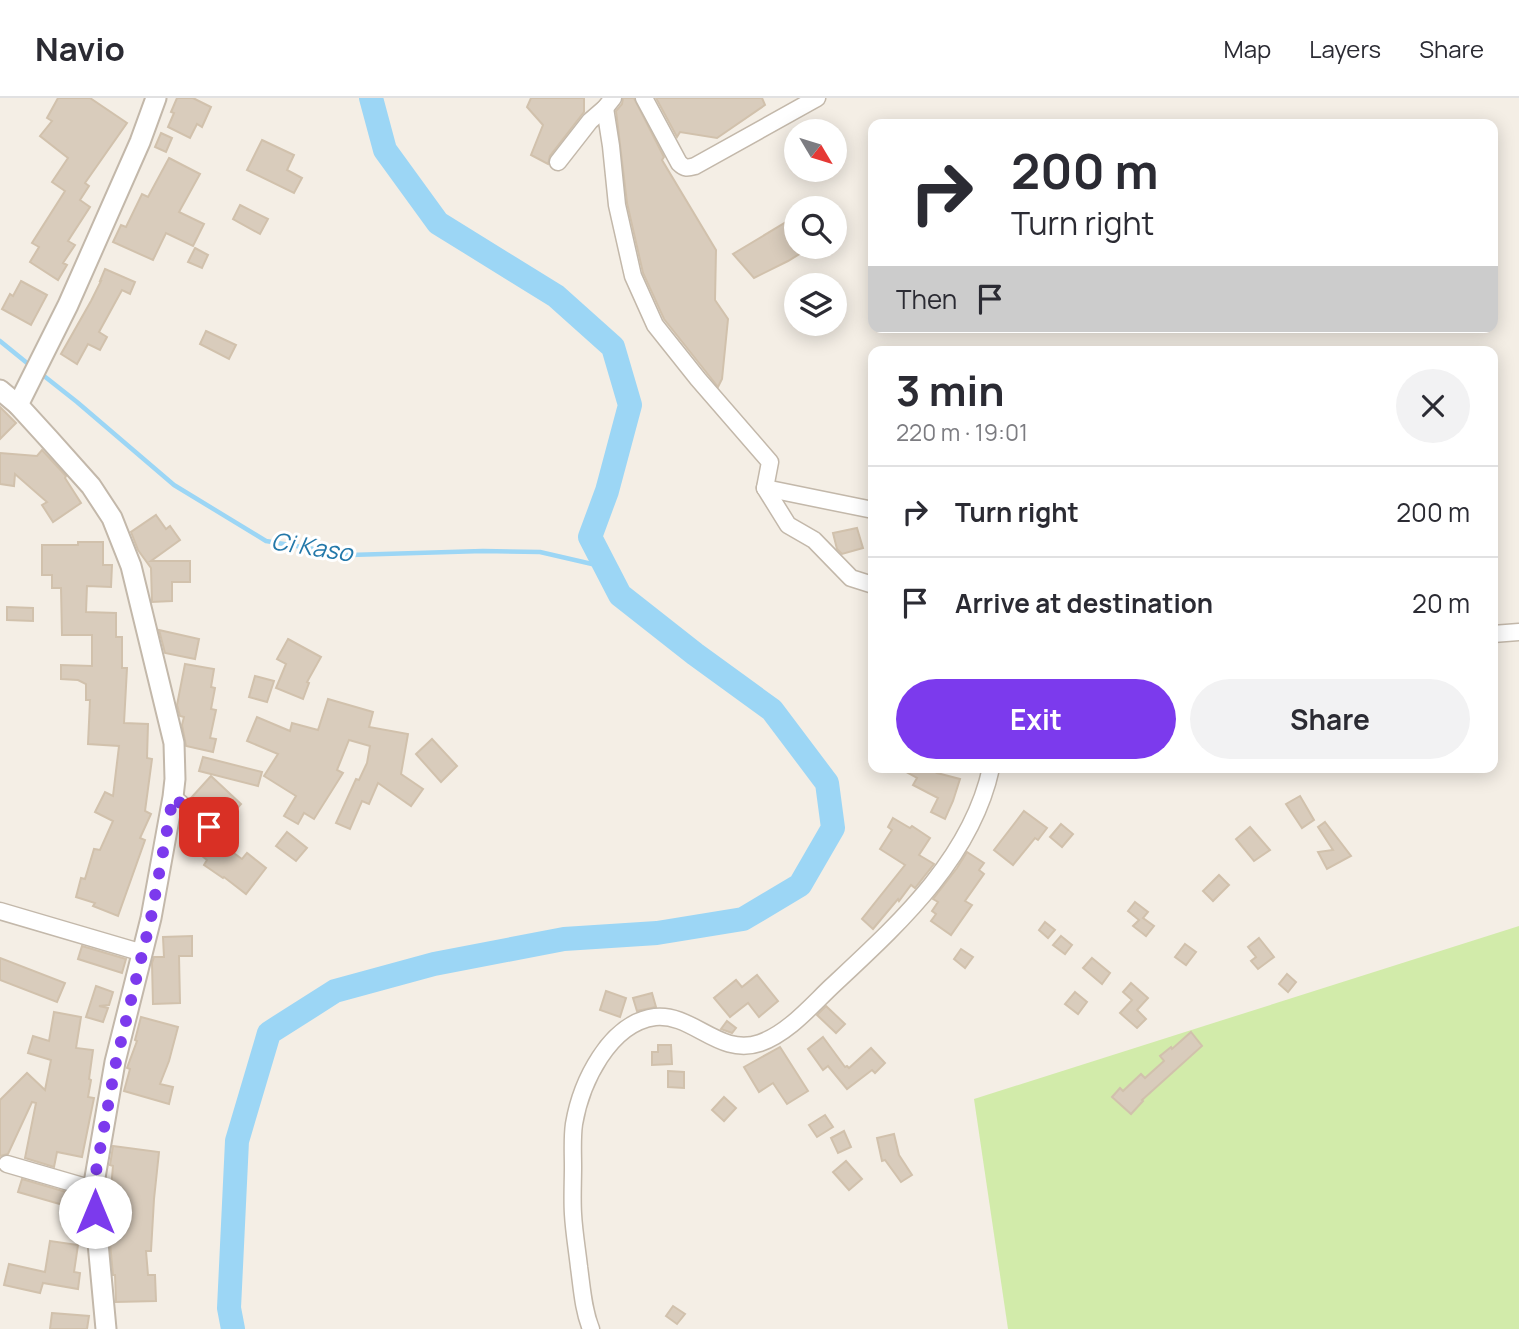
<!DOCTYPE html>
<meta charset="utf-8">
<style>
body{margin:0;font-family:Manrope,sans-serif;background:#f2f2f3;color:#2b2b33;height:100vh;display:flex;flex-direction:column;font-size:26px;white-space:nowrap}
*{box-sizing:border-box;margin:0}
p{font-size:23px;color:#7c7c81}
.icon{flex:none;width:38px;height:38px;fill:none;stroke:currentColor;stroke-width:2;stroke-linecap:round;stroke-linejoin:round}
.map{position:relative;flex:1;overflow:hidden}
.panel{position:absolute;left:868px;top:248px;width:630px;height:427px;display:flex;flex-direction:column;background:#fff;border-radius:14px;box-shadow:0 4px 18px #0003}
.panel>*{flex:none}
.banner{position:absolute;left:868px;top:21px;width:630px;height:214px;border-radius:14px;box-shadow:0 4px 18px #0003;background:#fff;color:#2b2b33;overflow:hidden}
.needle{width:46px;rotate:128deg}
.tools{position:absolute;left:784px;top:21px;display:grid;gap:14px}
.tools a{display:grid;place-items:center;width:63px;height:63px;border-radius:50%;background:#fff;box-shadow:0 4px 18px #0003;font-size:35px}
.pin{position:absolute;display:grid;place-items:center;width:60px;height:60px;color:#fff;margin:-30px;border-radius:14px;box-shadow:0 4px 10px #0006}
.me{position:absolute;width:77px;margin:-38px;rotate:0deg;stroke-linejoin:round;filter:drop-shadow(0 0 5px #0008)}
.turn{display:flex;align-items:center;gap:24px;height:147px;padding:0 28px;font-size:32px}
.turn .icon{width:91px;height:91px;stroke-width:2.5}
.turn b{display:block;font-size:49px;line-height:60px}
.then{display:flex;align-items:center;height:66px;padding:0 28px;background:#0003;gap:14px;font-size:26px}
.round{display:grid;place-items:center;flex:none;width:74px;height:74px;border-radius:37px;background:#f2f2f3}
.summary{display:flex;align-items:center;justify-content:space-between;height:119px;padding:0 28px}
h1{font-size:42px;font-weight:700;line-height:52px}
.cta{display:flex;gap:14px;margin-top:auto;padding:14px 28px}
.cta a{flex:1;height:80px;border-radius:42px;background:#7c3aed;color:#fff;font-size:28px;font-weight:700;line-height:80px;text-align:center}
.cta a+a{background:#f2f2f3;color:#2b2b33}
ul{padding:0;list-style:none}
li{display:flex;align-items:center;gap:21px;height:91px;padding:0 28px;border-top:2px solid #e1e1e2}
li div{flex:1}
li b{display:block;font-size:26px}
li em{font-style:normal}
header{display:flex;align-items:center;gap:42px;box-sizing:border-box;height:98px;padding:0 35px;background:#fff;border-bottom:2px solid #e1e1e2}
header strong{font-size:33px}
nav{display:flex;gap:38px;margin-inline-start:auto;font-size:24px}
.map>svg:first-child{display:block}
.green{fill:#d2ebaa}
.lines{fill:none;stroke-linecap:round;stroke-linejoin:round}
.stream{stroke:#9cd6f5;stroke-width:4.5}
.river{stroke:#9cd6f5;stroke-width:24}
.building{fill:#d9ccbc;stroke:#d1c1ac;stroke-width:2}
.minor-casing{stroke:#c3b8aa;stroke-width:19}
.tertiary-casing{stroke:#c3b8aa;stroke-width:23}
.minor{stroke:#fff;stroke-width:16}
.tertiary{stroke:#fff;stroke-width:19}
.route{stroke:#7c3aed;stroke-width:12;stroke-dasharray:0 21.6}
.labels{text-anchor:middle;dominant-baseline:central;stroke-width:6;stroke-linejoin:round;paint-order:stroke}
.water-label{font-size:24px;font-style:italic;fill:#2378a9;stroke:#fff}
</style>
<header>
<strong>Navio</strong>
<nav><a>Map</a><a>Layers</a><a>Share</a></nav>
</header>
<div class="map">
<svg width="1519" height="1231" viewBox="0 0 1519 1231">
<rect width="100%" height="100%" fill="#f4eee5"/>
<polygon class="green" points="1519,828 1519,1231 1008,1231 974,1001"/>
<g class="lines">
<g class="stream">
<polyline points="0,243 32,269"/>
<polyline points="39,274 77,304 174,387 266,443 350,457 483,453 540,454 605,469"/>
</g>
<polyline class="river" points="233,1231 229,1210 237,1043 269,935 335,893 434,866 564,841 657,835 743,821 800,787 833,730 827,685 772,612 695,556 620,497 590,439 607,393 630,307 613,249 556,198 438,125 385,52 371,0"/>
</g>
<g class="building">
<polygon points="58,0 90,0 127,25 85,85 89,88 80,102 90,109 68,143 75,147 63,165 67,167 58,182 30,164 39,149 32,145 65,93 52,84 68,60 40,38 52,23 47,20"/>
<polygon points="177,0 193,0 211,9 202,29 197,26 190,40 168,29 174,15 171,14"/>
<polygon points="531,0 584,0 584,14 550,58 548,66 531,57 543,27 527,9"/>
<polygon points="623,0 634,0 664,59 662,62 716,152 715,202 728,221 722,281 718,289 664,221 643,175 627,105 616,13 622,6"/>
<polygon points="656,0 762,0 765,7 717,40 680,34 677,39"/>
<polygon points="161,35 172,40 166,54 155,49"/>
<polygon points="262,42 294,57 287,72 302,80 294,95 247,72"/>
<polygon points="169,60 200,76 179,114 204,126 193,148 166,135 153,162 113,144 121,127 126,129 142,96 148,99"/>
<polygon points="240,107 268,121 260,136 233,121"/>
<polygon points="796,118 796,149 811,149 788,163 754,180 733,156"/>
<polygon points="195,150 208,157 202,170 188,164"/>
<polygon points="105,171 135,184 130,196 122,192 99,234 107,239 100,252 88,246 77,266 61,256 91,203 101,183 100,183"/>
<polygon points="21,183 47,197 31,227 2,211 10,196 13,198"/>
<polygon points="206,233 236,247 229,261 200,246"/>
<polygon points="0,309 16,325 0,341"/>
<polygon points="42,352 66,378 65,380 81,405 53,424 42,407 47,404 15,376 14,388 0,386 0,355 37,358"/>
<polygon points="156,417 166,431 170,428 180,442 151,463 190,463 190,484 172,484 172,503 152,504 151,470 138,452 131,434"/>
<polygon points="857,430 863,450 842,456 837,451 833,435"/>
<polygon points="78,444 103,444 103,467 112,467 111,489 87,488 86,514 116,515 116,539 122,539 122,570 127,570 124,625 148,626 147,660 152,661 145,713 151,716 140,740 145,742 118,818 93,808 95,805 76,799 81,780 85,781 94,751 100,752 113,723 95,714 105,694 113,698 119,648 88,646 90,602 86,602 86,586 78,582 61,581 61,567 92,568 92,537 62,537 61,490 52,490 52,477 42,477 42,447 78,447"/>
<polygon points="7,509 33,510 33,523 7,522"/>
<polygon points="159,532 199,541 195,561 165,555"/>
<polygon points="288,541 321,559 307,584 309,585 303,601 276,590 286,566 277,561"/>
<polygon points="185,566 214,571 211,589 215,590 211,611 216,612 210,640 216,641 213,654 186,648 182,627 184,619 180,618 177,607"/>
<polygon points="255,578 274,583 267,604 249,599"/>
<polygon points="328,601 373,614 369,629 408,636 401,676 423,691 411,708 378,685 369,706 362,703 350,731 336,725 356,681 359,682 367,665 370,648 349,642 337,672 343,675 314,721 304,715 298,726 284,718 296,698 264,678 278,656 247,643 257,619 290,633 292,625 318,632"/>
<polygon points="432,641 457,668 441,684 416,656"/>
<polygon points="203,659 262,674 258,688 199,673"/>
<polygon points="899,670 928,670 937,675 960,681 953,703 945,721 931,714 938,700 913,687 917,680"/>
<polygon points="211,678 241,706 222,727 191,700"/>
<polygon points="1300,698 1314,722 1302,730 1286,706"/>
<polygon points="1024,713 1047,730 1038,742 1035,740 1013,767 994,752"/>
<polygon points="893,720 910,730 912,728 930,740 919,757 934,766 915,790 911,787 899,803 898,801 873,831 862,821 905,767 880,751 892,732 888,729"/>
<polygon points="1325,724 1351,758 1327,771 1318,754 1333,752 1318,729"/>
<polygon points="1061,726 1073,736 1062,749 1050,739"/>
<polygon points="1250,729 1270,752 1254,763 1236,741"/>
<polygon points="197,733 220,752 225,754 231,753 242,761 247,755 266,770 246,796 224,779 223,780 204,767 207,762 187,746"/>
<polygon points="287,734 307,750 296,763 276,748"/>
<polygon points="967,754 984,765 979,772 984,776 965,803 972,807 951,837 931,823 936,816 932,813 938,804 933,801 957,770"/>
<polygon points="1219,777 1229,787 1213,803 1203,793"/>
<polygon points="1135,804 1148,814 1143,820 1154,828 1146,838 1133,828 1139,822 1128,813"/>
<polygon points="1045,824 1055,832 1048,840 1039,832"/>
<polygon points="192,838 192,858 179,858 180,905 153,906 152,865 154,859 164,859 163,839"/>
<polygon points="1061,838 1072,847 1065,856 1053,847"/>
<polygon points="1259,840 1274,859 1258,871 1251,863 1256,859 1248,849"/>
<polygon points="1185,846 1196,854 1186,867 1175,859"/>
<polygon points="82,848 126,861 122,875 78,861"/>
<polygon points="961,851 973,859 965,870 954,861"/>
<polygon points="0,860 65,885 57,904 0,882"/>
<polygon points="1092,860 1110,875 1102,886 1083,870"/>
<polygon points="1287,876 1296,884 1288,894 1279,886"/>
<polygon points="757,877 778,903 759,919 748,905 730,919 714,900 736,882 742,889"/>
<polygon points="1131,885 1148,900 1137,912 1146,921 1137,930 1120,915 1132,902 1123,894"/>
<polygon points="96,888 113,894 109,907 99,908 108,910 103,924 86,919"/>
<polygon points="606,893 626,900 620,919 600,912"/>
<polygon points="1075,894 1087,904 1078,916 1065,906"/>
<polygon points="652,895 656,909 637,913 633,900"/>
<polygon points="826,908 845,926 836,935 817,917"/>
<polygon points="54,914 81,919 76,950 93,952 89,981 91,982 88,999 94,1000 82,1059 57,1054 54,1069 25,1060 36,1005 32,1004 8,1056 0,1058 0,1002 27,975 45,992 51,962 28,955 33,938 49,943"/>
<polygon points="141,919 178,929 169,963 160,986 173,989 169,1006 124,993 130,971 127,970 137,943 135,942"/>
<polygon points="727,923 736,930 732,935 721,931"/>
<polygon points="1191,934 1202,948 1142,1002 1143,1003 1131,1016 1112,999 1120,990 1123,993 1141,976 1145,980 1164,963 1160,958 1171,949 1172,951"/>
<polygon points="823,939 845,969 847,968 849,970 871,950 885,965 875,975 872,972 847,991 828,968 823,972 808,951"/>
<polygon points="658,947 671,947 672,966 652,967 652,954 658,954"/>
<polygon points="780,949 808,993 787,1006 773,985 759,994 744,969"/>
<polygon points="668,973 684,974 684,990 668,989"/>
<polygon points="724,999 736,1010 724,1023 712,1012"/>
<polygon points="825,1017 833,1029 817,1039 809,1027"/>
<polygon points="844,1033 851,1049 838,1055 831,1040"/>
<polygon points="894,1036 899,1057 912,1077 901,1084 885,1062 882,1063 877,1040"/>
<polygon points="113,1048 159,1054 154,1101 151,1153 146,1153 148,1177 155,1177 156,1203 116,1204 115,1177 113,1177 106,1102 110,1102 113,1068 110,1067"/>
<polygon points="846,1063 862,1081 849,1092 833,1074"/>
<polygon points="22,1081 73,1096 70,1109 18,1094"/>
<polygon points="50,1143 78,1147 74,1174 80,1175 78,1191 43,1185 40,1195 4,1187 9,1166 45,1174"/>
<polygon points="673,1208 685,1216 677,1226 666,1218"/>
<polygon points="52,1215 89,1218 87,1231 50,1231"/>
</g>
<g class="lines">
<g class="minor-casing">
<g id="minor">
<path d="M 644,0 L 679,65 C 685,71 688,70 695,68 L 817,0"/>
<polyline points="605,10 611,48 617,107 633,178 655,227 698,281 770,364 765,390 788,427 814,442 851,480 873,487"/>
<polyline points="558,64 590,23 605,10 613,0"/>
<polyline points="765,390 873,412"/>
<polyline points="1493,536 1519,534"/>
<polyline points="173,699 226,744"/>
<polyline points="0,813 143,855"/>
<polyline points="7,1066 93,1091"/>
<path d="M 591,1231 C 583,1211 582,1190 579,1169 C 577,1151 574,1134 573,1116 C 572,1101 573,1084 573,1069 C 573,1055 572,1040 574,1026 C 581,985 609,925 655,919 C 693,915 719,959 760,945 C 788,935 810,909 831,889 C 896,828 971,762 991,670"/>
</g>
</g>
<g class="tertiary-casing">
<g id="tertiary">
<polyline points="0,292 18,307 49,341 91,388 112,420 131,468 174,645 175,681 173,699 151,820 115,964 93,1091 106,1231"/>
<polyline points="18,307 68,207 140,44 156,0"/>
</g>
</g>
<use href="#minor" class="minor"/>
<use href="#tertiary" class="tertiary"/>
</g>
<g class="lines">
<polyline class="route" points="95,1114 93,1090 116,964 151,820 173,699 209,729"/>
</g>
<g class="labels">
<g class="water-label">
<text transform="translate(312 448) rotate(9)">Ci Kaso</text>
</g>
</g>
</svg>
<div class="tools">
<a><svg class="needle" viewBox="-14 -14 28 28"><path d="M0-13l5 13h-10z" fill="#e53935"/><path d="M0 13l5-13h-10z" fill="#7c7c81"/></svg></a>
<a><svg class="icon" aria-label="search" viewBox="0 0 24 24"><circle cx="10" cy="10" r="6"/><path d="M15 15l6 6"/></svg></a>
<a><svg class="icon" aria-label="layers" viewBox="0 0 24 24"><path d="M12 4l9 5-9 5-9-5zM3 14l9 5 9-5"/></svg></a>
</div>
<div class="pin" style="left:209px;top:729px;background:#d93025"><svg class="icon" aria-label="arrive" viewBox="0 0 24 24"><path d="M6 21V4h12l-3 4 3 4H6"/></svg></div>
<svg class="me" style="left:95px;top:1114px" viewBox="-20 -20 40 40"><circle r="19" fill="#fff"/><path d="M0-13L10 11 0 6-10 11z" fill="#7c3aed"/></svg>
<div class="banner">
<div class="turn"><svg class="icon" aria-label="right" viewBox="0 0 24 24"><path d="M7 20v-9h11M14 6l5 5-5 5"/></svg><div><b>200 m</b>Turn right</div></div>
<div class="then">Then<svg class="icon" aria-label="arrive" viewBox="0 0 24 24"><path d="M6 21V4h12l-3 4 3 4H6"/></svg></div>
</div>
<section class="panel">
<div class="summary"><div><h1>3 min</h1><p>220 m · 19:01</p></div><a class="round"><svg class="icon" aria-label="close" viewBox="0 0 24 24"><path d="M6 6l12 12M18 6L6 18"/></svg></a></div>
<ul>
<li><svg class="icon" aria-label="right" viewBox="0 0 24 24"><path d="M7 20v-9h11M14 6l5 5-5 5"/></svg><div><b>Turn right</b></div><em>200 m</em></li>
<li><svg class="icon" aria-label="arrive" viewBox="0 0 24 24"><path d="M6 21V4h12l-3 4 3 4H6"/></svg><div><b>Arrive at destination</b></div><em>20 m</em></li>
</ul>
<div class="cta"><a>Exit</a><a>Share</a></div>
</section>
</div>
